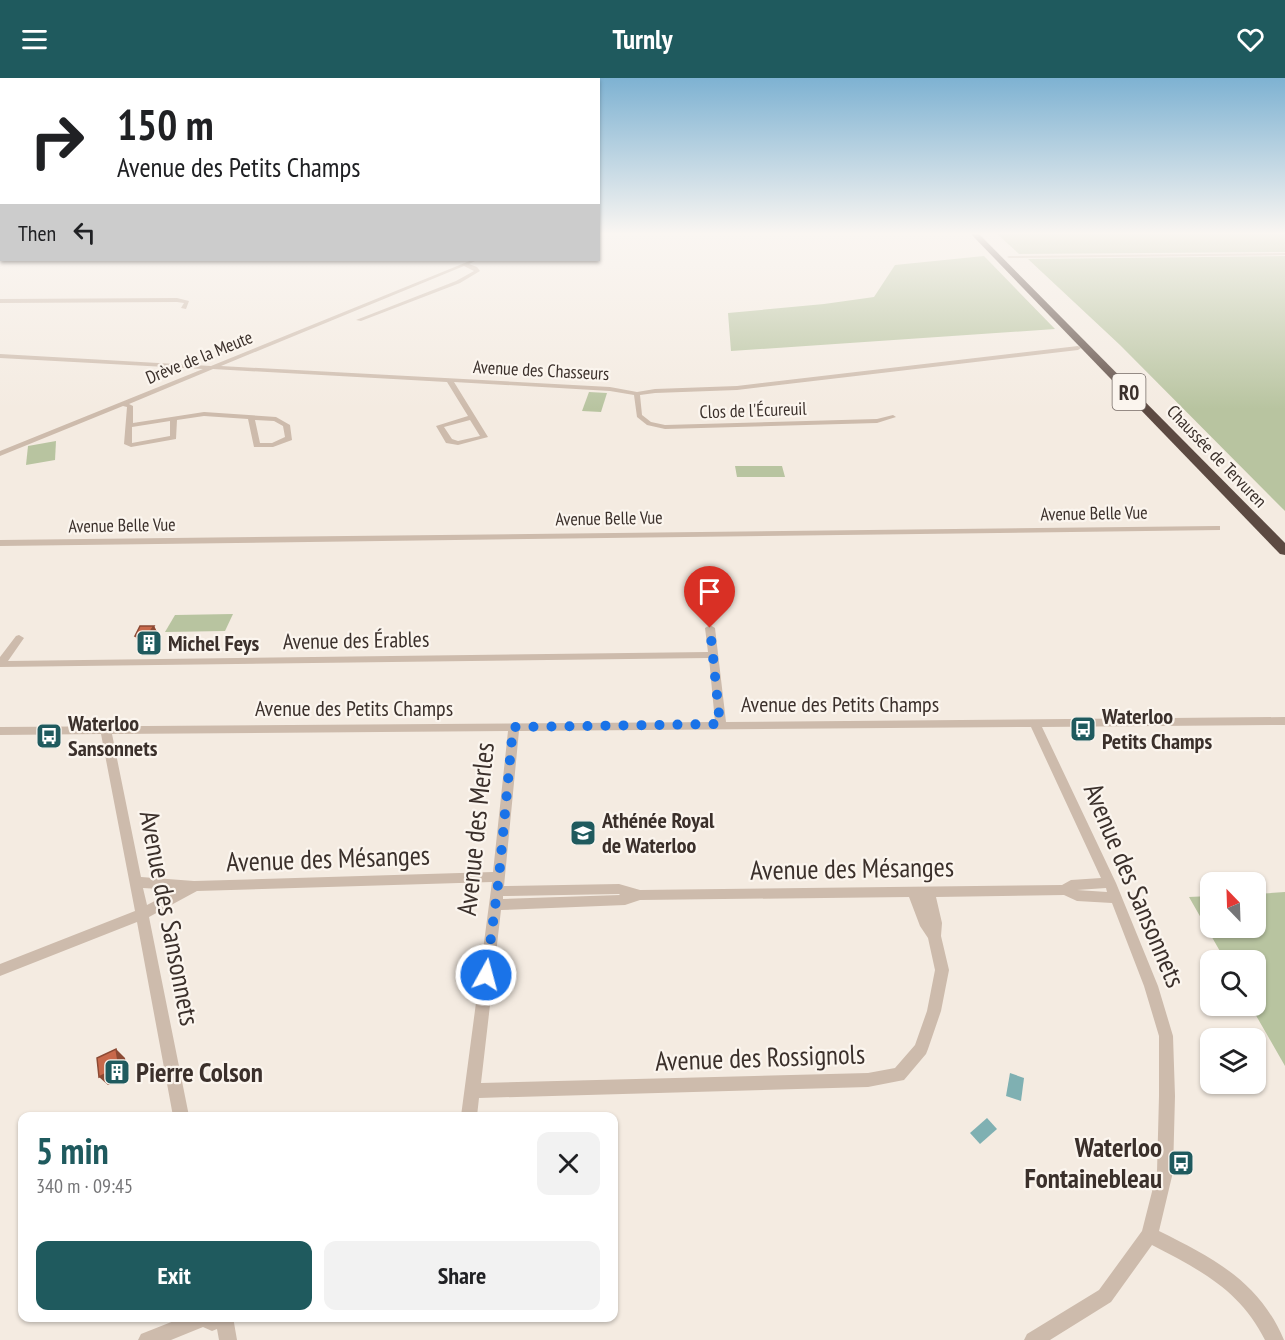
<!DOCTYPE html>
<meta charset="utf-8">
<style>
body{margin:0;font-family:"PT Sans Narrow",sans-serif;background:#f2f2f2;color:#202124;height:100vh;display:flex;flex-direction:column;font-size:22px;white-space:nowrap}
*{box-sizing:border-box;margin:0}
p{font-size:20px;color:#757577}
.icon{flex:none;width:33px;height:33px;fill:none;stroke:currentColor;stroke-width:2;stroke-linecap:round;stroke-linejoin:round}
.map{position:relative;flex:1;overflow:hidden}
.sheet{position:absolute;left:18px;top:1034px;width:600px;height:210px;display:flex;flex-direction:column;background:#fff;border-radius:12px;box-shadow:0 2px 4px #0004}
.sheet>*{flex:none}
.guide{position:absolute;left:0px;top:0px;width:600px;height:183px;box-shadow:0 2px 4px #0004;background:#fff;color:#202124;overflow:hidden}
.needle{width:39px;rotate:337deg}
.fabs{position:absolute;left:1200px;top:794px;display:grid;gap:12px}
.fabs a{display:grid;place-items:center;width:66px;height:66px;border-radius:12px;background:#fff;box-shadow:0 2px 4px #0004;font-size:30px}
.pin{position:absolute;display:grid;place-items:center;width:51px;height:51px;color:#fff;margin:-62px -26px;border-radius:50% 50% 50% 0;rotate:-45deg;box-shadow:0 0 6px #0007}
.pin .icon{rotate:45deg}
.me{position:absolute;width:66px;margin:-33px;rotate:7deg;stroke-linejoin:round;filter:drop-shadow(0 0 4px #0008)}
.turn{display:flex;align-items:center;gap:21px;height:126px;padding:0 18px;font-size:27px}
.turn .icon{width:78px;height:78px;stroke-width:2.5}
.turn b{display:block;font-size:42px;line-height:51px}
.then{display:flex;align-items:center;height:57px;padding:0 18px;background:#0003;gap:12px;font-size:22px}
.round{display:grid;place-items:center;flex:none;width:63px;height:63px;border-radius:12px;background:#f2f2f2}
.head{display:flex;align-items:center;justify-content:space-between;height:102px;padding:0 18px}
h1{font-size:36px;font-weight:700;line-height:45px;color:#1f5a5e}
.cta{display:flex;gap:12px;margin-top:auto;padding:12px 18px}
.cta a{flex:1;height:69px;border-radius:12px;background:#1f5a5e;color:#fff;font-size:24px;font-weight:700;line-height:69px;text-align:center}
.cta a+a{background:#f2f2f2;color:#202124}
header{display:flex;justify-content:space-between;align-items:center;height:78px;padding:0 18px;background:#1f5a5e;color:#fff;font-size:27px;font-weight:700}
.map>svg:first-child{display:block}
.green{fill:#b8c4a0}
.water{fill:#7fb0b2}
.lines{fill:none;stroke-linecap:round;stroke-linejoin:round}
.street{fill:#cdbbac;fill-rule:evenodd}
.highway{fill:#5c4a42;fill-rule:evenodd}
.wall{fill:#ac5a40}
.shaded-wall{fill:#8c4a34}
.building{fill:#c8694b;stroke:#8c4a34;stroke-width:1.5}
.route{stroke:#1a73e8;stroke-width:10;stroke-dasharray:0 18}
.labels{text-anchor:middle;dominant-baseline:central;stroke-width:4.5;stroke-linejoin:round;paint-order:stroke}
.far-street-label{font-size:18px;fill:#3b302b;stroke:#fbf5ee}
.shield{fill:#fbf5ee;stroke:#756b66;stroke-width:1.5}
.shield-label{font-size:21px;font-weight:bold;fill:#3b302b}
.street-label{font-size:22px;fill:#3b302b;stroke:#fbf5ee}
.poi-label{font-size:22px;font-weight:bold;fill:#3b302b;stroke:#fbf5ee;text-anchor:start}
.near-street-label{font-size:27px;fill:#3b302b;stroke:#fbf5ee}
.near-poi-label{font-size:27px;font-weight:bold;fill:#3b302b;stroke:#fbf5ee;text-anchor:start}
</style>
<header><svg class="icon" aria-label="menu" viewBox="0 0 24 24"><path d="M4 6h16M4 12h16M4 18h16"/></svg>Turnly<svg class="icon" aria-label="heart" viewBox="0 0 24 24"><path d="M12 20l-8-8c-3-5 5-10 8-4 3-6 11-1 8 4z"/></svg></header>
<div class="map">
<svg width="1285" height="1262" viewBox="0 0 1285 1262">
<rect width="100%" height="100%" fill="#f4ebe1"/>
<g class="green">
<polygon points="995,154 1285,154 1285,174 1019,176"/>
<polygon points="984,178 1055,251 731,273 728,235 824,226 874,219 895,187"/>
<polygon points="1285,178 1285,433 1120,267 1028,181"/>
<polygon points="589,314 607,315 601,334 582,333"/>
<polygon points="56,363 55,382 26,387 28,368"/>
<polygon points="735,388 782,388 785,399 737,399"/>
<polygon points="233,536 225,553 165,554 175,537"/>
<polygon points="1285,814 1285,988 1250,927 1256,927 1256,882 1225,882 1189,819 1210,818 1210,849 1256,849 1256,816"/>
</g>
<g class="water">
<polygon points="1010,995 1024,1000 1021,1023 1006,1018"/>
<polygon points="987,1040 997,1051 980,1066 970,1055"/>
</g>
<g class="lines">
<g class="street">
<rect x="0" y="162" width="2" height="2"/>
<polygon points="1285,175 1285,177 1009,180 1007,179 1009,178"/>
<path d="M 472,182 L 477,182 L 469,186 L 477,189 L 480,193 L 460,205 L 361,243 L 356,242 L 456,203 L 474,193 L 464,188 L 221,288 L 610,309 L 637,314 L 655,311 L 737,308 L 1078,268 L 1081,270 L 1078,272 L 737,312 L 655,315 L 640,317 L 642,337 L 651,344 L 665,347 L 877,341 L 893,337 L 896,339 L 877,345 L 665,351 L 647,347 L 637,339 L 634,317 L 610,313 L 454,304 L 488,359 L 458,367 L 446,365 L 436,348 L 468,338 L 447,304 L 213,291 L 129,326 L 133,328 L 133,345 L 204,334 L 276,339 L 290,347 L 292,362 L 273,369 L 254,369 L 248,341 L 204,338 L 177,342 L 176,361 L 131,369 L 124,366 L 127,329 L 123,328 L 0,378 L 0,373 L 203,291 L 0,280 L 0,276 L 211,288 ZM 255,342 L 274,343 L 283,348 L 285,359 L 272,365 L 260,365 ZM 470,342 L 480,358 L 458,363 L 452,361 L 444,349 ZM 170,343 L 170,358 L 132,365 L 132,349 Z"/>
<polygon points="177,220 189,223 186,231 181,230 184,225 177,224 0,225 0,221"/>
<polygon points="1217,448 1220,448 1220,452 0,468 0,462"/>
<path d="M 710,547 L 715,550 L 726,644 L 1285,639 L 1285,647 L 1042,649 L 1116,805 L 1158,908 L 1173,958 L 1175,1018 L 1173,1094 L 1159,1153 C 1213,1180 1259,1203 1284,1262 L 1265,1262 C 1240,1212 1200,1192 1152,1167 L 1111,1224 L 1050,1262 L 1024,1262 L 1027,1256 L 1099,1212 L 1142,1153 L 1157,1094 L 1159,1018 L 1159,958 L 1144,908 L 1112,825 L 1077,823 L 1064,817 L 936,819 L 942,845 L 941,858 L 949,892 L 941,933 L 928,971 L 926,976 L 904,1002 L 868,1009 L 479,1020 L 477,1038 L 461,1038 L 492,804 L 197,813 L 149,839 L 189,1038 L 173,1038 L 137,844 L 0,898 L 0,886 L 135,833 L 101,656 L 0,657 L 0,649 L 715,644 L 709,580 L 0,589 L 0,579 L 16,558 L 19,557 L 24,560 L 8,583 L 708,574 L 705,550 ZM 1031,649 L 1101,800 L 1071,802 L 1062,807 L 640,812 L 619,806 L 504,808 L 519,653 ZM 508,653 L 493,794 L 194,803 L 141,799 L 112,656 ZM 143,810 L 176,812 L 147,827 ZM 1106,810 L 1107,814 L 1077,812 ZM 619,816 L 620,817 L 503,821 L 503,818 ZM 909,819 L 920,848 L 928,860 L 935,892 L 927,933 L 915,967 L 895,990 L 868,995 L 481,1005 L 501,832 L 625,827 L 640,822 Z"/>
<polygon points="184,1239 233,1239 237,1262 219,1262 217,1251 212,1253 203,1249 171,1262 138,1262 141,1256"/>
</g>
<polygon class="highway" points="969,154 977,154 1285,465 1285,477 1280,476"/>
</g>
<polygon class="wall" points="154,548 159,558 152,568 140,568 135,558"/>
<g class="shaded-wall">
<polygon points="154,548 159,558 152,568 147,558"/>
<polygon points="116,971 125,980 128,998 108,1007 99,999"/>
</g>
<g class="building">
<polygon points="140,548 154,548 147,558 135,558"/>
<polygon points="116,971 119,989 99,999 97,980"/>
</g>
<linearGradient id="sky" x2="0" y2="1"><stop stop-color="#7eb2d2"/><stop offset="0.47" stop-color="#faf6f2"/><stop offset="1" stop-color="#faf6f2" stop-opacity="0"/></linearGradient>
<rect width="1285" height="331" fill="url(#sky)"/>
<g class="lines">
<polyline class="route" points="486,897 499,799 513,649 720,646 710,550"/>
</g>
<defs>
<g id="building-square" transform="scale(1.35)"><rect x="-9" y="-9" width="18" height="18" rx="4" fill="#1f5a5e" stroke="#fbf5ee"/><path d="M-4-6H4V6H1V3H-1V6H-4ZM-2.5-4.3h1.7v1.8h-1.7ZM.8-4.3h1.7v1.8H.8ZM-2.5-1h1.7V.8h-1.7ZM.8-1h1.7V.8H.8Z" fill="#fff"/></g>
<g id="bus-square" transform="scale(1.35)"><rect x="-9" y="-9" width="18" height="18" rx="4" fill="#1f5a5e" stroke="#fbf5ee"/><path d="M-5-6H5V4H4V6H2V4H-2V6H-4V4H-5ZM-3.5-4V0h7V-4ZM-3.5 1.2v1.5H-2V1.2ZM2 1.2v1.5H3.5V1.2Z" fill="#fff"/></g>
<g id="school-square" transform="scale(1.35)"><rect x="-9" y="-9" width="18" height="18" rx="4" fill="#1f5a5e" stroke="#fbf5ee"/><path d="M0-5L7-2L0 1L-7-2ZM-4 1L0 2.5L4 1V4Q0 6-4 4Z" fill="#fff"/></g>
</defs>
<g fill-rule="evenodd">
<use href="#building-square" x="149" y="565"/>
<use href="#bus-square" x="1083" y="651"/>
<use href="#bus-square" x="49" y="658"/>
<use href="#school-square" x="583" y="755"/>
<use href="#building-square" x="117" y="994"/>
<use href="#bus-square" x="1181" y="1085"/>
</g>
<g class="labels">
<g class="far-street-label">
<text transform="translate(199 279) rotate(-22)">Drève de la Meute</text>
<text transform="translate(541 292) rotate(3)">Avenue des Chasseurs</text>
<text transform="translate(753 332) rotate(-2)">Clos de l'Écureuil</text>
<text transform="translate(1217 378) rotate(46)">Chaussée de Tervuren</text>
<text transform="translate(1094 435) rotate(-1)">Avenue Belle Vue</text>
<text transform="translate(609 440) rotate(-1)">Avenue Belle Vue</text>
<text transform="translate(122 447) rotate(-1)">Avenue Belle Vue</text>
</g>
<rect class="shield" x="1112.5" y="296" width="33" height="36" rx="4.5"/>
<g class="shield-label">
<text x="1129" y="314">R0</text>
</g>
<g class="street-label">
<text transform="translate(356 562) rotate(-1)">Avenue des Érables</text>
<text x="840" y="626">Avenue des Petits Champs</text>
<text x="354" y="630">Avenue des Petits Champs</text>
</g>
<g class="poi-label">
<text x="168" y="565">Michel Feys</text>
<text x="1102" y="638">Waterloo<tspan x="1102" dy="25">Petits Champs</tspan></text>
<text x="68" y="645">Waterloo<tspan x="68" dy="25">Sansonnets</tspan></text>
<text x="602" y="742">Athénée Royal<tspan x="602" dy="25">de Waterloo</tspan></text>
</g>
<g class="near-street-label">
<text transform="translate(475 751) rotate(-84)">Avenue des Merles</text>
<text transform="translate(328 780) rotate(-2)">Avenue des Mésanges</text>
<text transform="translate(852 790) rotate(-1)">Avenue des Mésanges</text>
<text transform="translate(1135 807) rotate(67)">Avenue des Sansonnets</text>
<text transform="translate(170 840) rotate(79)">Avenue des Sansonnets</text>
<text transform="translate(760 979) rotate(-2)">Avenue des Rossignols</text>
</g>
<g class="near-poi-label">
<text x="136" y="994">Pierre Colson</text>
<text x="1162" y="1069" text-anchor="end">Waterloo<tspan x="1162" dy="31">Fontainebleau</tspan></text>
</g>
</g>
</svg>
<div class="fabs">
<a><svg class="needle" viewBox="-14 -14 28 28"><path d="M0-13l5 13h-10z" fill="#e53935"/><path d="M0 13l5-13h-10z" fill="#757577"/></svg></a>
<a><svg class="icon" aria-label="search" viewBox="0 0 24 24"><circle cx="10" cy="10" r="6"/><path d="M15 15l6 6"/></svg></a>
<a><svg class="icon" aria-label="layers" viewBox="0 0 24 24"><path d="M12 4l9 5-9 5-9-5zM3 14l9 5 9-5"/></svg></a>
</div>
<div class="pin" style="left:710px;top:550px;background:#d93025"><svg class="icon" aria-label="arrive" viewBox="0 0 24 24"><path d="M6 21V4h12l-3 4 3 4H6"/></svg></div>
<svg class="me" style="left:486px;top:897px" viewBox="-20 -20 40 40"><circle r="17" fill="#1a73e8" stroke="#fff" stroke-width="3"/><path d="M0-11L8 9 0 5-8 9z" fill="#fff"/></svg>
<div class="guide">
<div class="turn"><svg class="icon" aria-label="right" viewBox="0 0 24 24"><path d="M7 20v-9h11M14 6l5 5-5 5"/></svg><div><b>150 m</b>Avenue des Petits Champs</div></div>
<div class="then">Then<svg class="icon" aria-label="left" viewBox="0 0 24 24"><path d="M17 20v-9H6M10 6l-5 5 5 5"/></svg></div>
</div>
<section class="sheet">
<div class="head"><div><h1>5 min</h1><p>340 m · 09:45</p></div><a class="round"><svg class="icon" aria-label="close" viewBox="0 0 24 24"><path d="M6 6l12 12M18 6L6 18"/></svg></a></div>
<div class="cta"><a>Exit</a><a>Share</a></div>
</section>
</div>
